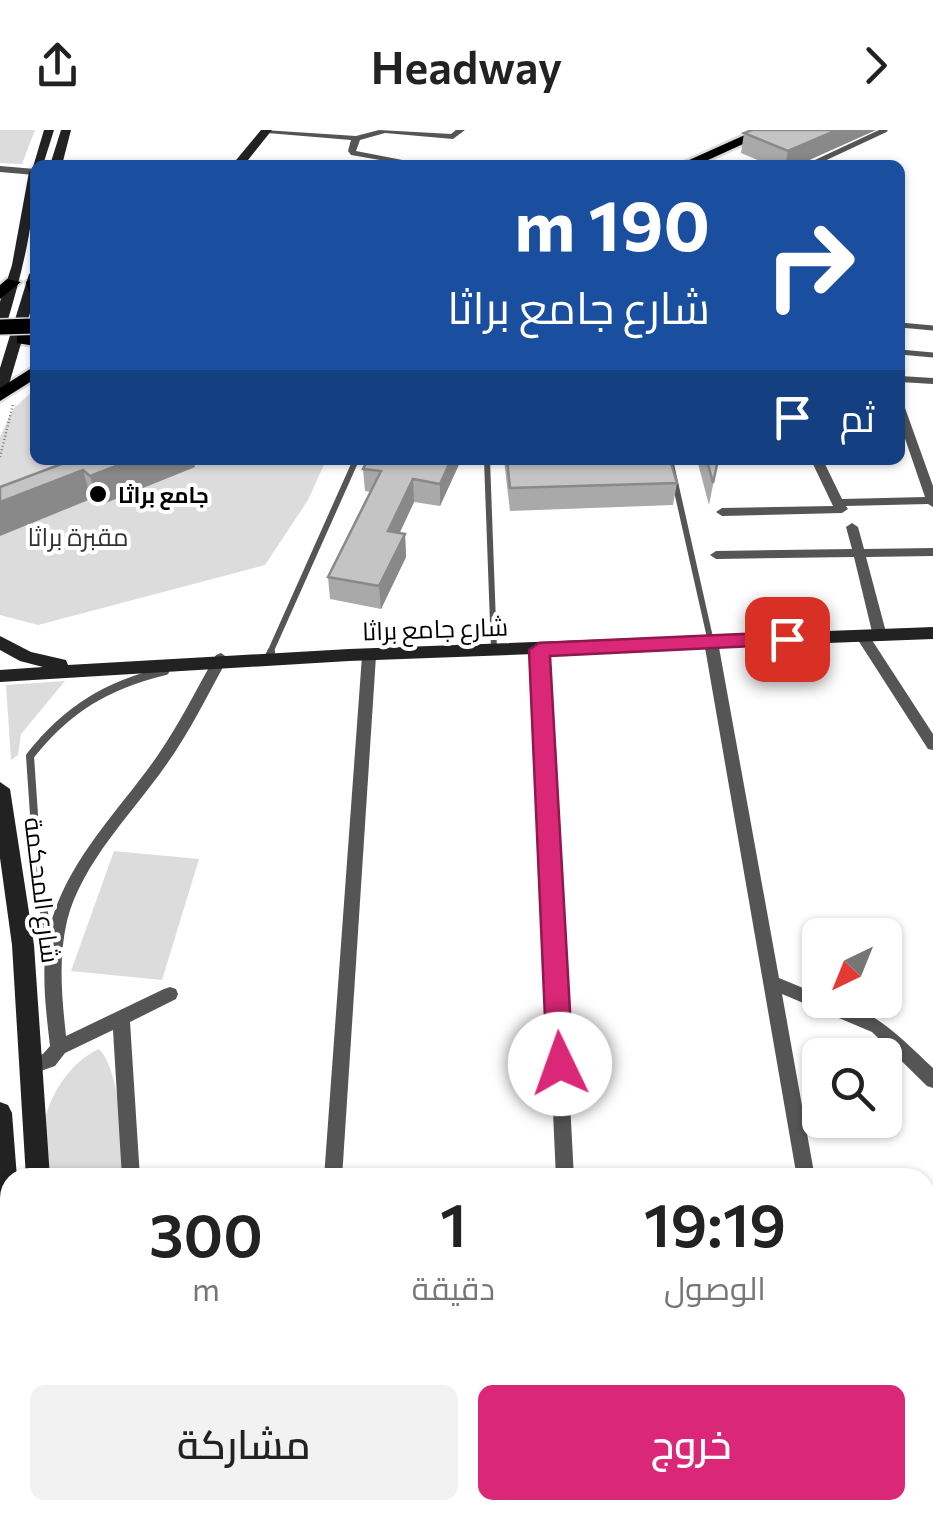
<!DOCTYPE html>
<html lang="ar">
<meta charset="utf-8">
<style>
body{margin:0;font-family:Commissioner,Cairo,sans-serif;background:#f2f2f2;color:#222;direction:rtl;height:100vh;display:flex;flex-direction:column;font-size:38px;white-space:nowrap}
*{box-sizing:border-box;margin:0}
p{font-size:32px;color:#767676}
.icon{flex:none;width:55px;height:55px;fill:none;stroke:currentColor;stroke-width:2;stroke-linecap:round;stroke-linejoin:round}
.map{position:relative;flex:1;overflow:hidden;direction:ltr}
.panel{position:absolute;left:0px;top:1038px;width:935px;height:352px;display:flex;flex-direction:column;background:#fff;border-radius:30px 30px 0 0;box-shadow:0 2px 8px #0004;direction:rtl}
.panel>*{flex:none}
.hud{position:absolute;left:30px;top:30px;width:875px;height:305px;border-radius:15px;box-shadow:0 2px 8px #0004;direction:rtl;background:#1a4fa0;color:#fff;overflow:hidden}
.needle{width:65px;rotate:223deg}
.buttons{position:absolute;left:802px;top:788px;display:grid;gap:20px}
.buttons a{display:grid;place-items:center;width:100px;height:100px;border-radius:15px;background:#fff;box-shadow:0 2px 8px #0004;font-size:50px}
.pin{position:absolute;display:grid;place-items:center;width:85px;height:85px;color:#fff;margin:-42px;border-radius:20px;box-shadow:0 5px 15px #0006}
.me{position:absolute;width:110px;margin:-55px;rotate:357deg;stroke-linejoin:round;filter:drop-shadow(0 0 8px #0008)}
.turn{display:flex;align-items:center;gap:35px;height:210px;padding:0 30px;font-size:45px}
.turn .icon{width:130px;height:130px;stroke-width:2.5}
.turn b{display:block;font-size:70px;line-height:85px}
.then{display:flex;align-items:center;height:95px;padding:0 30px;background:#0003;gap:20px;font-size:38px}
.eta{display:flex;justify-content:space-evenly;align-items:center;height:170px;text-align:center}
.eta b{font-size:60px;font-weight:600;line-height:70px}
.primary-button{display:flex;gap:20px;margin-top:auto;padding:20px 30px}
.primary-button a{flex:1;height:115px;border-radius:15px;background:#db2777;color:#fff;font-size:40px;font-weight:600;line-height:115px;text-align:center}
.primary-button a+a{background:#f2f2f2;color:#222}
header{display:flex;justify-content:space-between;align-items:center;height:130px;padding:0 30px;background:#fff;font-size:45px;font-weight:600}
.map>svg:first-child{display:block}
.green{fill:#dcdcdc}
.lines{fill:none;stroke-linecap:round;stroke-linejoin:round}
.primary-casing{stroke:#dbdbdb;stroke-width:5}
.path{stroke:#777;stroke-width:2.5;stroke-dasharray:1 2.5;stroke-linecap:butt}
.lane-far2{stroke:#555;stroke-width:5}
.lane-far1{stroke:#555;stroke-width:6}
.lane{stroke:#555;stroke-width:8}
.street{fill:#555;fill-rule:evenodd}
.secondary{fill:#222;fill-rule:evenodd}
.primary{fill:#000;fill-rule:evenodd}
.primary-bridge-casing{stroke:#dbdbdb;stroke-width:18;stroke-linecap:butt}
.primary-bridge{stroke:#000;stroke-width:15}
.wall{fill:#a9a9a9}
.shaded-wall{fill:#898989}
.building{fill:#c4c4c4;stroke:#898989;stroke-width:2.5}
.route{fill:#db2777;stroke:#8e194d;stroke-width:2.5}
.poi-dot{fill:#000;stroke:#fff;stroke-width:4}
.labels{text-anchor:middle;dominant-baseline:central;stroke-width:8;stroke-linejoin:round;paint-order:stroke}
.far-poi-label{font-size:22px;font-weight:bold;fill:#000;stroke:#fff;text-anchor:start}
.park-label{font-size:25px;fill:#333;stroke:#fff}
.street-label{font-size:25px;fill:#000;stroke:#fff}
</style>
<header><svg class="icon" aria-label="forward" viewBox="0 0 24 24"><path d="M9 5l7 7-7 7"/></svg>Headway<svg class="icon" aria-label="share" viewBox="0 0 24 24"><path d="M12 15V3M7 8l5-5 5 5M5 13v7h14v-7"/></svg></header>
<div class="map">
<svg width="933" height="1388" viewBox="0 0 933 1388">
<rect width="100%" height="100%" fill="#fff"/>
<g class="green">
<polygon points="0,0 35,0 22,34 0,33"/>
<polygon points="35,259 35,330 326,330 308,370 265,435 38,495 0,485 0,307 13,279"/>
<polygon points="65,551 21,604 18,625 11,630 6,555"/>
<polygon points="114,721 199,729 162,850 71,841"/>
<path d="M 99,919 C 122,943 121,1014 125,1047 L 48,1047 C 46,1032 43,1015 44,1000 C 45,969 71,931 99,919 Z"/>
<polygon points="76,1380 194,1380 197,1388 77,1388"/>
</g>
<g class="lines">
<g class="primary-casing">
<g id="primary">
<polygon points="756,0 774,0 697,35 678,35"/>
<polygon points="35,147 35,164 29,162 26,152"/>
<polygon points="7,149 21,152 0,169 0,155"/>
<polygon points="23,204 35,206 35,216 17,213 17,205"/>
<polygon points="35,236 35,249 0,271 0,258"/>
</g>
</g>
<polyline class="path" points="0,327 13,274"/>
<g class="lane-far2">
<polyline points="810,35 885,0"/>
<polyline points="900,195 933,198"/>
<polyline points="900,222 933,225"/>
</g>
<g class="lane-far1">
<polyline points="487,330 494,520"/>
<polyline points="670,330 711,512"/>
<polyline points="269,525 356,330"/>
</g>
<g class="lane">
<polyline points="269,526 271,522"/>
<path d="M 49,816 L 38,743 L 30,626 C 67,579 107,555 165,541"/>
</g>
<g class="street">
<polygon points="264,0 356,6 379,0 451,4 456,0 465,0 453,9 385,3 360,10 356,21 428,35 409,35 351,25 348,21 351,10 267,3"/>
<polygon points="0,36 35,39 35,45 0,42"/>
<polygon points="900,246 933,248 933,254 900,252"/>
<polygon points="900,275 905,278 933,356 933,377 928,374 846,376 848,379 842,383 722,386 716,382 722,378 833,376 811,330 823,330 842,369 925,367 900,294"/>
<polygon points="852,393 858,397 864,419 933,418 933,426 866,427 887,506 880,510 873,506 854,427 716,429 710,425 716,421 852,419 846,397"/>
<polygon points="863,503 868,504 933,604 933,620 928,619 856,507"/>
<path d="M 711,508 L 718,512 L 779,848 L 820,865 L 820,870 C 866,870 902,909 933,938 L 933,958 L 927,956 L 872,902 L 782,864 L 815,1048 L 797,1048 L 704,512 Z"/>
<polygon points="539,515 546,520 574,1048 556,1048 532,520"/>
<polygon points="369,521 376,526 342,1048 324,1048 362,526"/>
<path d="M 221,523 L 228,528 C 208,564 190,602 166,635 C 132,684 82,732 67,791 C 58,829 62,868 66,906 L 164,859 L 170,857 L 176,859 L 178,864 L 176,869 L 130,892 L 140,1048 L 122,1048 L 113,900 L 65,923 L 55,936 L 29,945 L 23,943 L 20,937 L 23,931 L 43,924 L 50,916 C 45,873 39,827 53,786 C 73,724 122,677 158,625 C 180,593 197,558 216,525 Z"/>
<polygon points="925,1208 933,1213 933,1261 925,1257"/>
<polygon points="191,1380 213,1380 215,1388 193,1388"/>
<rect x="307" y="1380" width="22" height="8"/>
<polygon points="573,1380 595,1380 596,1388 574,1388"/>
</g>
<g class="secondary">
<polygon points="44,0 54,0 43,35 33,37"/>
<polygon points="61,0 71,0 62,35 50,35"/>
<polygon points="261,0 272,0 244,35 232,35"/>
<path d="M 35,39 C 35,93 22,142 7,193 L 0,197 L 0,172 L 12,135 L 29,42 Z"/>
<polygon points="35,140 35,166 7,261 0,265 0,238 29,144"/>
<polygon points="933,497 933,509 349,531 0,552 0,540 43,537 20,531 0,520 0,506 31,522 66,530 68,535 349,519"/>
<polygon points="0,652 10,659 34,815 50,1048 26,1048 12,815 0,728"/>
<polygon points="0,972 8,975 12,983 17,1048 10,1048 10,1148 0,1142"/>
<polygon points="11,1380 41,1380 42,1388 12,1388"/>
<polygon points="50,1380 80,1380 81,1388 51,1388"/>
</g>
<use href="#primary" class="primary"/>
<g class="primary-bridge-casing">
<polyline id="primary-bridge" points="0,197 35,196"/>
</g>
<use href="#primary-bridge" class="primary-bridge"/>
</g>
<g class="wall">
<polygon points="752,0 876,0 798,35 769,35 741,23 744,3"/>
<polygon points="59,330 193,330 195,337 98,376"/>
<polygon points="461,330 440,376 414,372 399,403 405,404 406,427 381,479 330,469 328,447 371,362 365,361 363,339"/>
<polygon points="504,330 670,330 677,353 673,375 510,381"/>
<polygon points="697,330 718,330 709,375"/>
</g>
<g class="shaded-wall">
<polygon points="837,0 876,0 798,35 785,35 788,21"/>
<polygon points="132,330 193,330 195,337 98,376 90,346"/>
<polygon points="451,330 461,330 440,376 440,354"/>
<polygon points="83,340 91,369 0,406 0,372"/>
<polygon points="413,349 414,372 390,424 388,401"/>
<polygon points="405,404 406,427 381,479 379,456"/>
</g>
<g class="building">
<polygon points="752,0 837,0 788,21 744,3"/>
<polygon points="72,330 132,330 90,346 83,340 0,372 0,357"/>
<polygon points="368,330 451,330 440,354 413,349 388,401 405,404 379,456 328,447 381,341 363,339"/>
<polygon points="507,330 670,330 677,353 510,358"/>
<polygon points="707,330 718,330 713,353"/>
</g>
<polygon class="route" points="787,502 794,504 794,514 550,526 573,934 569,943 560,946 550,943 547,934 529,520 539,513"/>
<circle class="poi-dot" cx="98" cy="364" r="10"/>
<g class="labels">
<g class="far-poi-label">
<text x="118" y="364">جامع براثا</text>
</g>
<g class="park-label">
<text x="78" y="406">مقبرة براثا</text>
</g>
<g class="street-label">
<text transform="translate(435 498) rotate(-2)">شارع جامع براثا</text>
<text transform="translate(43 760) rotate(83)">شارع المحكمة</text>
</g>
</g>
</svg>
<div class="buttons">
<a><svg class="needle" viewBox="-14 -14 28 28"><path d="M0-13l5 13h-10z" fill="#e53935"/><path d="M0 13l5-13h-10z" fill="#767676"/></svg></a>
<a><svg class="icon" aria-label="search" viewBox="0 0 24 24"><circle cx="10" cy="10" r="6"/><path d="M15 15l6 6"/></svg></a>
</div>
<div class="pin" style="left:787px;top:509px;background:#d93025"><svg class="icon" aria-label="arrive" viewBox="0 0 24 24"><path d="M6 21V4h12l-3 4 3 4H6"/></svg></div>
<svg class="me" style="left:560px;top:934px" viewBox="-20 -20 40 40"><circle r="19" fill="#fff"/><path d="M0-13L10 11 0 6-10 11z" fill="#db2777"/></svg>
<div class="hud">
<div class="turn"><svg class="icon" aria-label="right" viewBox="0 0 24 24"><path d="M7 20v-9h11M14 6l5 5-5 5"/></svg><div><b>190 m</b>شارع جامع براثا</div></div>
<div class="then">ثم<svg class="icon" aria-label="arrive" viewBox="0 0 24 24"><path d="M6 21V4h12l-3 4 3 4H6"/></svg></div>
</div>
<section class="panel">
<div class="eta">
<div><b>19:19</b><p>الوصول</p></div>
<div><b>1</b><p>دقيقة</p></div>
<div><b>300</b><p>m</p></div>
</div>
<div class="primary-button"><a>خروج</a><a>مشاركة</a></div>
</section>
</div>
